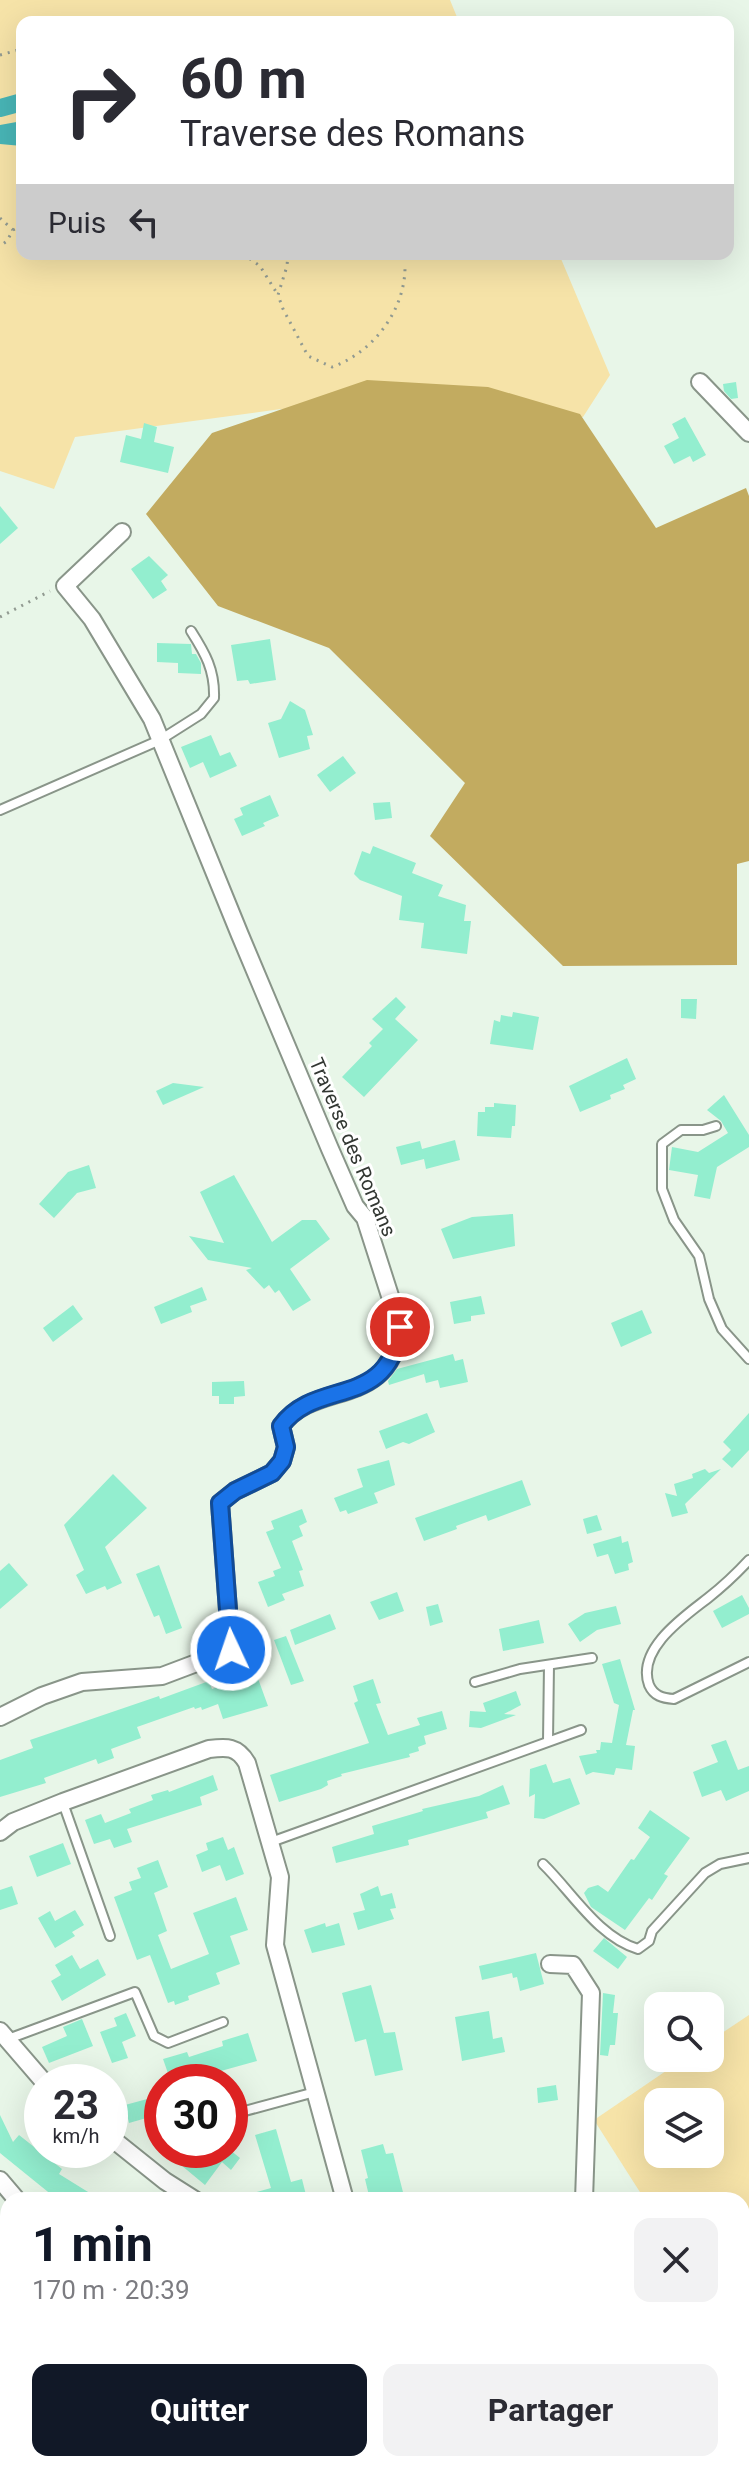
<!DOCTYPE html>
<html lang="fr">
<meta charset="utf-8">
<style>
body{margin:0;font-family:Roboto,sans-serif;background:#f2f2f3;color:#2b2b33;height:100vh;display:flex;flex-direction:column;font-size:30px;white-space:nowrap}
*{box-sizing:border-box;margin:0}
p{font-size:26px;color:#7c7c81}
.icon{flex:none;width:44px;height:44px;fill:none;stroke:currentColor;stroke-width:2;stroke-linecap:round;stroke-linejoin:round}
.map{position:relative;flex:1;overflow:hidden}
.sheet{position:absolute;left:0px;top:2192px;width:750px;height:280px;display:flex;flex-direction:column;background:#fff;border-radius:24px 24px 0 0;box-shadow:0 8px 32px #0002}
.sheet>*{flex:none}
.guide{position:absolute;left:16px;top:16px;width:718px;height:244px;border-radius:16px;box-shadow:0 8px 32px #0002;background:#fff;color:#2b2b33;overflow:hidden}
.tools{position:absolute;left:644px;top:1992px;display:grid;gap:16px}
.tools a{display:grid;place-items:center;width:80px;height:80px;border-radius:16px;background:#fff;box-shadow:0 8px 32px #0002;font-size:40px}
.speed{position:absolute;left:24px;top:2064px;display:flex;gap:16px;font-size:40px;font-weight:700;text-align:center}
.speed>*{display:grid;place-content:center;width:104px;height:104px;border-radius:50%;background:#fff;box-shadow:0 8px 32px #0002;line-height:1}
.speed small{font-size:20px;font-weight:400}
.speed .limit{border:12px solid #d22;background:#fff;color:#111}
.pin{position:absolute;display:grid;place-items:center;width:68px;height:68px;color:#fff;margin:-34px;border:4px solid #fff;border-radius:50%;box-shadow:0 2px 8px #0007}
.me{position:absolute;width:88px;margin:-44px;rotate:357deg;stroke-linejoin:round;filter:drop-shadow(0 0 6px #0008)}
.turn{display:flex;align-items:center;gap:28px;height:168px;padding:0 32px;font-size:36px}
.turn .icon{width:104px;height:104px;stroke-width:2.5}
.turn b{display:block;font-size:56px;line-height:68px}
.then{display:flex;align-items:center;height:76px;padding:0 32px;background:#0003;gap:16px;font-size:30px}
.round{display:grid;place-items:center;flex:none;width:84px;height:84px;border-radius:16px;background:#f2f2f3}
.summary{display:flex;align-items:center;justify-content:space-between;height:136px;padding:0 32px}
h1{font-size:48px;font-weight:700;line-height:60px;color:#111827}
.primary-button{display:flex;gap:16px;margin-top:auto;padding:16px 32px}
.primary-button a{flex:1;height:92px;border-radius:16px;background:#111827;color:#fff;font-size:32px;font-weight:700;line-height:92px;text-align:center}
.primary-button a+a{background:#f2f2f3;color:#2b2b33}
.map>svg:first-child{display:block}
.green{fill:#f6e3a8;fill-rule:evenodd}
.forest{fill:#c2ab60}
.water{fill:#48b5b6}
.lines{fill:none;stroke-linecap:round;stroke-linejoin:round}
.canal{stroke:#48b5b6;stroke-width:18}
.building{fill:#93eecf}
.service-casing{stroke:#899589;stroke-width:12}
.minor-casing{stroke:#899589;stroke-width:20}
.path{stroke:#919a91;stroke-width:3;stroke-dasharray:2 6;stroke-linecap:butt}
.service{stroke:#fff;stroke-width:8}
.minor{stroke:#fff;stroke-width:16}
.route-casing{stroke:#114b97;stroke-width:20}
.route{stroke:#1a73e8;stroke-width:14}
.labels{text-anchor:middle;dominant-baseline:central;stroke-width:6;stroke-linejoin:round;paint-order:stroke}
.street-label{font-size:20px;fill:#323732;stroke:#fff}
</style>
<div class="map">
<svg width="749" height="2472" viewBox="0 0 749 2472">
<rect width="100%" height="100%" fill="#e8f6e8"/>
<g class="green">
<polygon points="0,0 450,0 459,22 22,22 22,254 559,254 610,375 583,417 281,409 75,437 54,489 0,471"/>
<path d="M 749,2015 L 749,2434 L 742,2429 L 742,2200 L 645,2200 L 594,2120 L 685,2058 L 710,2058 L 710,2041 ZM 658,2102 L 710,2102 L 710,2154 L 658,2154 Z"/>
</g>
<polygon class="forest" points="367,380 488,387 580,414 656,528 746,488 749,496 749,861 737,864 737,965 563,966 430,836 465,783 329,648 218,606 146,514 212,433"/>
<polygon class="water" points="22,121 22,146 0,144 0,125"/>
<g class="lines">
<polyline class="canal" points="0,108 22,102"/>
</g>
<g class="building">
<polygon points="736,382 738,398 731,399 724,391 723,384"/>
<polygon points="685,417 706,455 693,462 690,456 674,464 664,446 679,438 672,424"/>
<polygon points="144,423 157,427 154,442 174,447 168,473 120,462 126,435 141,439"/>
<polygon points="0,506 18,528 0,544"/>
<polygon points="149,556 168,575 161,581 167,590 153,599 131,569"/>
<polygon points="270,639 276,680 250,684 248,680 237,681 231,645"/>
<polygon points="157,643 191,644 192,654 196,654 201,663 201,674 178,673 178,663 157,662"/>
<polygon points="290,701 305,710 313,735 307,736 310,749 279,758 268,723 281,719"/>
<polygon points="211,735 220,756 230,752 237,766 210,778 203,762 190,768 181,747"/>
<polygon points="343,756 356,773 330,792 317,775"/>
<polygon points="270,795 279,816 263,823 265,826 242,836 234,819 243,815 240,808"/>
<polygon points="390,802 392,818 375,820 373,803"/>
<polygon points="373,846 416,863 412,873 443,885 438,896 466,905 464,921 471,921 467,954 421,948 424,923 399,920 402,896 360,880 354,874 362,851 370,854"/>
<polygon points="396,997 406,1007 395,1019 418,1040 364,1097 342,1077 372,1046 369,1043 383,1029 372,1019"/>
<polygon points="681,999 697,999 696,1019 681,1018"/>
<polygon points="513,1012 539,1017 533,1050 490,1044 494,1020 500,1022 501,1015 512,1017"/>
<polygon points="627,1058 636,1079 623,1085 625,1089 610,1095 611,1099 580,1112 569,1086"/>
<polygon points="173,1083 204,1087 163,1105 156,1091"/>
<polygon points="724,1095 749,1135 749,1147 717,1167 710,1199 694,1196 698,1175 669,1170 672,1147 698,1152 728,1133 721,1121 707,1110"/>
<polygon points="494,1103 516,1105 515,1126 512,1126 511,1138 477,1136 478,1112 485,1112 485,1107 494,1107"/>
<polygon points="455,1140 460,1160 426,1169 424,1159 401,1165 396,1147 420,1141 422,1149"/>
<polygon points="89,1165 96,1188 77,1193 54,1218 39,1204 68,1172"/>
<polygon points="234,1175 272,1242 302,1220 316,1220 330,1239 290,1269 311,1300 293,1311 279,1290 275,1293 269,1285 264,1289 246,1270 252,1268 208,1260 189,1236 224,1243 200,1192"/>
<polygon points="513,1214 515,1246 453,1259 441,1229 472,1217"/>
<polygon points="202,1287 207,1300 190,1306 192,1312 161,1324 154,1307"/>
<polygon points="481,1296 485,1314 471,1316 471,1321 454,1324 450,1302"/>
<polygon points="73,1305 83,1319 53,1342 43,1328"/>
<polygon points="642,1310 652,1333 621,1347 611,1323"/>
<polygon points="453,1354 455,1361 463,1359 468,1382 440,1388 438,1380 426,1383 424,1374 389,1385 388,1381 397,1369"/>
<polygon points="244,1381 245,1396 234,1397 234,1404 219,1404 219,1396 212,1396 212,1382"/>
<polygon points="427,1413 435,1432 409,1444 403,1442 386,1449 379,1431"/>
<polygon points="749,1413 749,1450 732,1468 722,1459 731,1450 723,1442"/>
<polygon points="389,1460 395,1485 374,1493 378,1503 348,1514 346,1510 340,1512 334,1498 363,1487 357,1469"/>
<polygon points="705,1469 709,1473 721,1469 685,1504 688,1513 672,1517 665,1493 677,1496 674,1484 693,1478 692,1474"/>
<polygon points="113,1474 147,1508 105,1547 122,1583 107,1590 105,1586 86,1594 76,1575 84,1570 64,1525"/>
<polygon points="522,1480 531,1505 488,1521 486,1515 456,1526 457,1529 424,1541 415,1518"/>
<polygon points="302,1509 307,1522 299,1526 303,1536 292,1541 303,1570 299,1571 304,1586 282,1594 285,1600 268,1607 258,1582 275,1576 273,1571 281,1568 266,1532 274,1529 271,1521"/>
<polygon points="597,1515 602,1530 587,1534 583,1519"/>
<polygon points="621,1536 622,1543 628,1541 633,1562 628,1564 629,1570 615,1574 608,1554 597,1557 593,1544"/>
<polygon points="9,1563 28,1585 0,1609 0,1571"/>
<polygon points="159,1565 182,1628 166,1634 159,1615 154,1617 136,1574"/>
<polygon points="397,1592 404,1611 379,1620 370,1602"/>
<polygon points="742,1595 749,1608 749,1614 722,1628 713,1611"/>
<polygon points="438,1604 443,1622 430,1626 426,1607"/>
<polygon points="616,1606 621,1624 597,1630 580,1642 568,1624 585,1613"/>
<polygon points="330,1614 336,1629 295,1645 290,1630"/>
<polygon points="539,1620 544,1643 503,1651 499,1629"/>
<polygon points="286,1636 304,1681 291,1685 274,1640"/>
<polygon points="620,1659 635,1710 633,1710 626,1745 635,1746 632,1770 616,1768 614,1775 593,1772 586,1775 579,1756 597,1753 596,1750 600,1750 601,1742 612,1743 619,1705 614,1703 602,1664"/>
<polygon points="256,1673 268,1706 223,1719 218,1704 202,1710 201,1707 195,1709 194,1707 137,1727 141,1738 111,1749 114,1758 98,1764 96,1759 44,1778 46,1783 0,1797 0,1760 33,1748 30,1740 159,1696 160,1699 209,1681 212,1689"/>
<polygon points="373,1679 381,1703 376,1704 388,1735 420,1725 417,1718 442,1711 447,1729 424,1736 426,1744 418,1747 419,1751 409,1754 410,1757 341,1774 342,1776 327,1781 328,1785 321,1789 279,1802 270,1775 369,1743 354,1703 358,1701 353,1686"/>
<polygon points="516,1691 521,1705 504,1714 516,1715 481,1728 469,1727 470,1711 486,1712 483,1703"/>
<polygon points="726,1740 738,1770 749,1766 749,1791 726,1801 721,1790 702,1797 693,1772 718,1762 711,1745"/>
<polygon points="546,1764 553,1783 570,1778 580,1804 544,1819 534,1818 535,1794 529,1797 530,1769"/>
<polygon points="213,1775 218,1790 200,1797 202,1805 127,1829 132,1842 114,1848 110,1839 94,1844 85,1820 101,1814 105,1823 131,1813 129,1809 153,1800 151,1795 168,1790 169,1792"/>
<polygon points="503,1785 510,1804 486,1812 488,1818 408,1840 409,1845 336,1863 332,1847 374,1834 372,1826 423,1811 422,1809 479,1796"/>
<polygon points="650,1810 690,1838 664,1874 668,1876 652,1900 649,1898 625,1930 591,1907 584,1893 588,1888 598,1885 608,1892 631,1859 634,1860 650,1837 638,1828"/>
<polygon points="223,1837 228,1850 234,1847 244,1874 226,1881 220,1865 202,1872 196,1855 208,1850 206,1843"/>
<polygon points="63,1843 71,1864 37,1877 29,1856"/>
<polygon points="158,1860 168,1887 154,1893 167,1931 158,1935 171,1969 209,1954 193,1913 236,1897 248,1930 230,1936 240,1964 216,1973 220,1984 188,1996 189,2000 175,2005 174,2001 168,2003 150,1955 137,1960 114,1897 132,1890 129,1882 141,1878 137,1868"/>
<polygon points="12,1886 18,1904 0,1910 0,1890"/>
<polygon points="378,1886 381,1896 392,1893 396,1908 390,1909 394,1919 358,1930 353,1913 365,1910 360,1894"/>
<polygon points="75,1910 84,1925 72,1932 75,1936 55,1948 38,1918 50,1911 55,1921"/>
<polygon points="325,1923 326,1927 339,1923 345,1945 312,1953 304,1930"/>
<polygon points="604,1938 627,1957 618,1969 593,1951"/>
<polygon points="536,1953 544,1984 520,1991 517,1977 513,1978 512,1973 482,1980 479,1966"/>
<polygon points="72,1955 80,1969 98,1959 106,1975 62,2001 51,1981 61,1975 55,1965"/>
<polygon points="371,1985 384,2033 395,2032 403,2070 375,2076 366,2039 355,2042 342,1993"/>
<polygon points="603,1993 615,1995 613,2013 618,2013 615,2045 610,2045 608,2056 600,2055"/>
<polygon points="489,2011 493,2039 502,2037 505,2052 462,2061 455,2017"/>
<polygon points="126,2013 136,2036 122,2042 128,2058 112,2063 100,2032 117,2026 114,2018"/>
<polygon points="82,2019 93,2046 49,2063 42,2047 67,2036 63,2027"/>
<polygon points="248,2033 257,2061 210,2074 209,2071 191,2077 189,2072 170,2079 163,2059 187,2052 189,2057 223,2046 222,2041"/>
<polygon points="556,2085 558,2100 538,2103 537,2088"/>
<polygon points="162,2095 162,2135 150,2117 129,2123 125,2105"/>
<polygon points="0,2115 13,2142 19,2135 62,2169 59,2174 101,2200 58,2200 0,2153"/>
<polygon points="276,2129 291,2182 302,2179 306,2195 293,2198 296,2200 244,2200 243,2196 271,2188 255,2135"/>
<polygon points="383,2144 386,2154 393,2153 405,2200 370,2200 365,2179 368,2178 361,2150"/>
<polygon points="223,2150 230,2150 240,2158 231,2170 222,2162 205,2185 181,2165 190,2153 201,2161 208,2151 217,2158"/>
</g>
<g class="lines">
<g class="service-casing">
<g id="service">
<path d="M 0,810 L 160,740 L 201,714 L 214,698 C 215,670 205,653 191,631"/>
<polyline points="716,1126 703,1130 681,1130 662,1144 662,1189 674,1220 699,1256 709,1299 722,1329 749,1359"/>
<path d="M 749,1560 C 737,1573 722,1587 708,1598 C 685,1616 636,1649 649,1685 C 654,1696 662,1698 674,1699 L 749,1662"/>
<polyline points="475,1682 520,1669 592,1658"/>
<polyline points="548,1741 549,1665"/>
<polyline points="63,1803 110,1936"/>
<polyline points="271,1842 581,1730"/>
<path d="M 543,1864 C 572,1892 598,1937 638,1949 L 649,1941 L 652,1931 L 705,1873 L 720,1864 L 749,1858"/>
<polyline points="8,2039 135,1992 154,2036 168,2043 223,2022"/>
<polyline points="230,2115 315,2092"/>
</g>
</g>
<g class="minor-casing">
<g id="minor">
<polyline points="700,382 749,433"/>
<path d="M 0,1717 L 42,1696 L 82,1682 L 162,1676 L 231,1650 L 220,1503 L 235,1491 L 272,1473 L 282,1461 L 286,1447 L 281,1426 C 316,1378 390,1411 400,1327 L 365,1218 L 355,1206 L 330,1149 L 240,935 L 152,719 L 92,619 L 65,586 L 122,532"/>
<path d="M 0,1832 L 13,1822 L 63,1802 L 209,1749 C 227,1747 237,1746 247,1763 L 280,1877 L 275,1945 L 345,2200"/>
<polyline points="550,1964 573,1965 591,1993 584,2200"/>
<polyline points="0,2031 44,2082"/>
<polyline points="110,2137 165,2181 195,2200"/>
<polyline points="0,2180 17,2200"/>
<polyline points="0,2444 8,2435"/>
<polyline points="742,2448 749,2452"/>
<polyline points="106,2464 114,2472"/>
<polyline points="384,2464 389,2472"/>
<polyline points="494,2464 499,2472"/>
<polyline points="245,2472 246,2464"/>
</g>
</g>
<g class="path">
<polyline points="0,55 22,49"/>
<polyline points="0,218 13,230 7,241 0,246"/>
<polyline points="13,230 22,225"/>
<polyline points="243,254 260,266 278,295"/>
<path d="M 288,254 L 287,266 L 278,295 L 283,309 L 308,356 L 332,367 C 372,353 404,312 405,269"/>
<polyline points="0,617 50,591"/>
<polyline points="564,2472 565,2464"/>
</g>
<use href="#service" class="service"/>
<use href="#minor" class="minor"/>
</g>
<g class="lines">
<g class="route-casing">
<path id="route" d="M 231,1650 L 220,1503 L 235,1491 L 272,1473 L 282,1461 L 286,1447 L 281,1426 C 316,1377 389,1411 400,1327"/>
</g>
<use href="#route" class="route"/>
</g>
<g class="labels">
<g class="street-label">
<text transform="translate(353 1147) rotate(67)">Traverse des Romans</text>
</g>
</g>
</svg>
<div class="tools">
<a><svg class="icon" aria-label="search" viewBox="0 0 24 24"><circle cx="10" cy="10" r="6"/><path d="M15 15l6 6"/></svg></a>
<a><svg class="icon" aria-label="layers" viewBox="0 0 24 24"><path d="M12 4l9 5-9 5-9-5zM3 14l9 5 9-5"/></svg></a>
</div>
<div class="speed"><div>23<small>km/h</small></div><div class="limit">30</div></div>
<div class="pin" style="left:400px;top:1327px;background:#d93025"><svg class="icon" aria-label="arrive" viewBox="0 0 24 24"><path d="M6 21V4h12l-3 4 3 4H6"/></svg></div>
<svg class="me" style="left:231px;top:1650px" viewBox="-20 -20 40 40"><circle r="17" fill="#1a73e8" stroke="#fff" stroke-width="3"/><path d="M0-11L8 9 0 5-8 9z" fill="#fff"/></svg>
<div class="guide">
<div class="turn"><svg class="icon" aria-label="right" viewBox="0 0 24 24"><path d="M7 20v-9h11M14 6l5 5-5 5"/></svg><div><b>60 m</b>Traverse des Romans</div></div>
<div class="then">Puis<svg class="icon" aria-label="left" viewBox="0 0 24 24"><path d="M17 20v-9H6M10 6l-5 5 5 5"/></svg></div>
</div>
<section class="sheet">
<div class="summary"><div><h1>1 min</h1><p>170 m · 20:39</p></div><a class="round"><svg class="icon" aria-label="close" viewBox="0 0 24 24"><path d="M6 6l12 12M18 6L6 18"/></svg></a></div>
<div class="primary-button"><a>Quitter</a><a>Partager</a></div>
</section>
</div>
